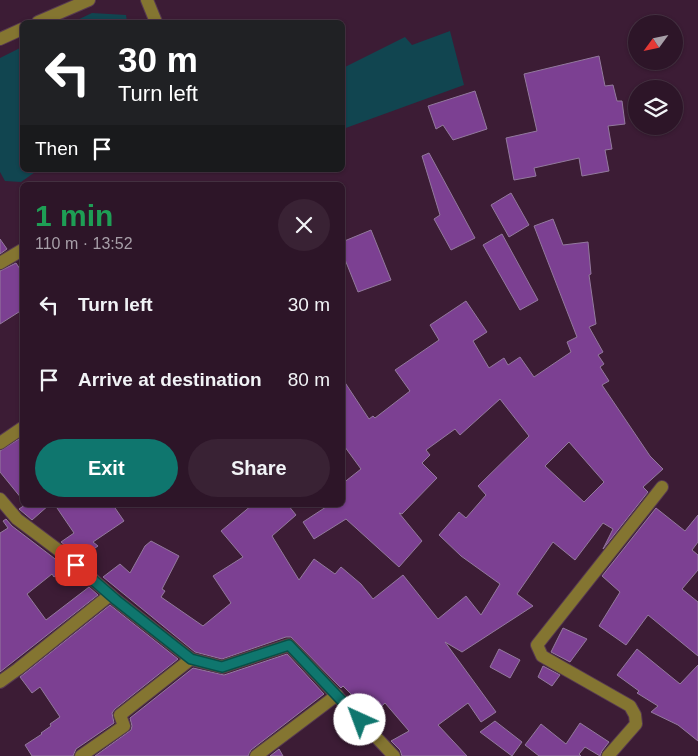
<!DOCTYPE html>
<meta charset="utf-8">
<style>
body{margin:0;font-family:Arial,sans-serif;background:#392234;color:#f1f3f6;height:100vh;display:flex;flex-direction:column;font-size:19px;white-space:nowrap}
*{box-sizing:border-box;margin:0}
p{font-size:16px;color:#a79fa8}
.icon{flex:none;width:28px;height:28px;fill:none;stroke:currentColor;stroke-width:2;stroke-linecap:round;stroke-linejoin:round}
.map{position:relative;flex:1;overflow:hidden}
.details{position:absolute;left:20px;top:182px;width:325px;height:325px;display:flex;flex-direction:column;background:#2d1528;border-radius:8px;box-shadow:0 1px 4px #0004,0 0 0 1px #483445}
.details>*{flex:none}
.guide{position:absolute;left:20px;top:20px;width:325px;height:152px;border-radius:8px;box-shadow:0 1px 4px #0004,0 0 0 1px #483445;background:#202124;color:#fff;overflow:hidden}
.needle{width:32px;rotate:237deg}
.fabs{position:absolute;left:628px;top:15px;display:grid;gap:10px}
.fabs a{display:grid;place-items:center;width:55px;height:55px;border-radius:50%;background:#2d1528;box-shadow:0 1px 4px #0004,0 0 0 1px #483445;font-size:25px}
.pin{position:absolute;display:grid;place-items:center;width:42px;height:42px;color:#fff;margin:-21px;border-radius:10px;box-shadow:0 2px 8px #0006}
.me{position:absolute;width:55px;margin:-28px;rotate:317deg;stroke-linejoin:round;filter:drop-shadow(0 0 4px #0008)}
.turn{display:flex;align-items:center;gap:18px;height:105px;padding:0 15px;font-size:22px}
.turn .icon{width:65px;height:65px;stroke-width:2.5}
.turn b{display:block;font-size:35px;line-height:42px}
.then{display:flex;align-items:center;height:48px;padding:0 15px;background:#0003;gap:10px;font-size:19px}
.round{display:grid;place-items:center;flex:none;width:52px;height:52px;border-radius:26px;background:#392234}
.headline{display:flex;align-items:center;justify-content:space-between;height:85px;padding:0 15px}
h1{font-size:30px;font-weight:800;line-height:38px;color:#1e9e55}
.cta{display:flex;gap:10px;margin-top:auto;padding:10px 15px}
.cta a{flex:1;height:58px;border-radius:30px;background:#0f766e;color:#fff;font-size:20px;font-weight:800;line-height:58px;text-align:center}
.cta a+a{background:#392234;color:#f1f3f6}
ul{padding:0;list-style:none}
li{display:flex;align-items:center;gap:15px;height:75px;padding:0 15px}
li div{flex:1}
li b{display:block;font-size:19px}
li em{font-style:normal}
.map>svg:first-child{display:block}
.water{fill:#114550}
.building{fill:#7c4092;stroke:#93799d;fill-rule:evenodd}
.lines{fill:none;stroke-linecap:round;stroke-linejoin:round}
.minor-casing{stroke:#573a50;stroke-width:14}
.minor{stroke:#847531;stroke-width:12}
.route-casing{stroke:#0a4d48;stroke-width:12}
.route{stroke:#0f766e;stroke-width:9}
</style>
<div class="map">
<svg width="698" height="756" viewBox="0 0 698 756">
<rect width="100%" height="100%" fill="#3c1c35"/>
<g class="water">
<polygon points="92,13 126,15 127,22 73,22"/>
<polygon points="450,31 464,85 343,129 343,68 405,37 412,45"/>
<polygon points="22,47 22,170 38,170 21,182 5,181 0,172 0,58"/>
</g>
<g class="building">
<polygon points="599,56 605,86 613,85 617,101 622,101 625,124 608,126 612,149 605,150 609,171 582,176 579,158 534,168 536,176 514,180 506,138 537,131 524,74"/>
<polygon points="475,91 487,129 453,140 443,125 436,129 428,106"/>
<polygon points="429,153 475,238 451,250 434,219 440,215 422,156"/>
<polygon points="511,193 529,225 509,237 491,205"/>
<path d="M 553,219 L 563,245 L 588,242 L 591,274 L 589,275 L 596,324 L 589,327 L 603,352 L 598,355 L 604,364 L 600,367 L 609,381 L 602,385 L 650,456 L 663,469 L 643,487 L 648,492 L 603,549 L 613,529 L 603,523 L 575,560 L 553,542 L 517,594 L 533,606 L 462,652 L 445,642 L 496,712 L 481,722 L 468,703 L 438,725 L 467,756 L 402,756 L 400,750 L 391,741 L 409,731 L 385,703 L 372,715 L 343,686 L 341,688 L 291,637 L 286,637 L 222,659 L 195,652 L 103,577 L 120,564 L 130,573 L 145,546 L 151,541 L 179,556 L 162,589 L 165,591 L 161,597 L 203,626 L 231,603 L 213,576 L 243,557 L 221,531 L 252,505 L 288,505 L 296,515 L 272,536 L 299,580 L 314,559 L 335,574 L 341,567 L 361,584 L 373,599 L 403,575 L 438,619 L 466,596 L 481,615 L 500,584 L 461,556 L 439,535 L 459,512 L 466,518 L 486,495 L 478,486 L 529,436 L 500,399 L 460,435 L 455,429 L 426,450 L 430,455 L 422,463 L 437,478 L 402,514 L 399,513 L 422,541 L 399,567 L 346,519 L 314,539 L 303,522 L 329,505 L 342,505 L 342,484 L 361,469 L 342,443 L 342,378 L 369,419 L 373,416 L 375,418 L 410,391 L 395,370 L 439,340 L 430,325 L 466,301 L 487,332 L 473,341 L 489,368 L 504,358 L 508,365 L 520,357 L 534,377 L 571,352 L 567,342 L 577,337 L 534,226 ZM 569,442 L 604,482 L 584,502 L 545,466 Z"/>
<polygon points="371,230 391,280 358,292 342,252 342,242"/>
<polygon points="502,234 538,300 520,310 483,245"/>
<polygon points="0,239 7,249 0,254"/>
<polygon points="16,263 22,272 22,310 0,324 0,271"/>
<polygon points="22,437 22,499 0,472 0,451"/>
<polygon points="25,505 49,505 32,520 19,509"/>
<polygon points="55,505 113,505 124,521 93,542 98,546 81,558 61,542 74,533"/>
<polygon points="656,508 685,531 698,515 698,542 692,550 698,555 698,570 682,589 698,602 698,656 648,615 626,645 599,626 620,592 602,576"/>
<polygon points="6,519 12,526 67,568 54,577 52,574 27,594 46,620 89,587 98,595 0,672 0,533 8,528 3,521"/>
<polygon points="110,605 178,659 115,709 112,713 114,723 76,749 73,756 32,756 25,745 42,734 41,733 51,726 50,724 60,717 40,687 32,693 20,677"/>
<polygon points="563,628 587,639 570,662 551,652"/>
<polygon points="499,649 520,660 510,678 490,667"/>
<polygon points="637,649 680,684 698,665 698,741 678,725 651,712 658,706 637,693 639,691 617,675"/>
<polygon points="287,654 324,694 251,750 248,756 95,756 131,730 132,726 130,718 193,668 224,675"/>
<polygon points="543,666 560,675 552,686 538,677"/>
<polygon points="495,721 522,742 512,756 480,732"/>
<polygon points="580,723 609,742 602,751 600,756 585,747 579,754 581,756 539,756 525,745 541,724 566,744"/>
<polygon points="279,749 283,756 270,756"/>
</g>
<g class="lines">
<g class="minor-casing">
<g id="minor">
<polyline points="147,0 156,22"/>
<polyline points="38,22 89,0"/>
<polyline points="0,39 22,29"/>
<polyline points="0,263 22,250"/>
<polyline points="0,443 22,428"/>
<polyline points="0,499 17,519 65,555 116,600 191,659 222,667 289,645 394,756"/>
<polyline points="0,682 18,669 110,595"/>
<polyline points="81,756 124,726 120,715 191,659"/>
<polyline points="256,756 337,695"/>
<polyline points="608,756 636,724 635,715 630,706 542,656 537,645 662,487"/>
</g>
</g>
<use href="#minor" class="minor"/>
</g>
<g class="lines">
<g class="route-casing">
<polyline id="route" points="76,565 116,600 191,659 222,667 289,645 360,720"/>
</g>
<use href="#route" class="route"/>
</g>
</svg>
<div class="fabs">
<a><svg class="needle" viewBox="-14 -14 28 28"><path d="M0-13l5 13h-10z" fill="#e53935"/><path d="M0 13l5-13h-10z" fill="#a79fa8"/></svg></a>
<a><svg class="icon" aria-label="layers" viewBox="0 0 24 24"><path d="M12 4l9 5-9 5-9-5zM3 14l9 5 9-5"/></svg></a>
</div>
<div class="pin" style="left:76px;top:565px;background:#d93025"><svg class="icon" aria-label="arrive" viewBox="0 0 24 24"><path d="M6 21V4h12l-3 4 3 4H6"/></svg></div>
<svg class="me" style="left:360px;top:720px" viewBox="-20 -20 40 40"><circle r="19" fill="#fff"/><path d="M0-13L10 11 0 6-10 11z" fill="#0f766e"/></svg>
<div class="guide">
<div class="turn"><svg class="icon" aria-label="left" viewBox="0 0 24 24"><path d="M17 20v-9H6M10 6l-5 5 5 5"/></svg><div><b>30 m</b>Turn left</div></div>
<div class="then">Then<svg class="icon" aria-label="arrive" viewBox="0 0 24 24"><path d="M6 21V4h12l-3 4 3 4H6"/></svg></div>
</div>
<section class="details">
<div class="headline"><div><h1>1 min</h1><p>110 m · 13:52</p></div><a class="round"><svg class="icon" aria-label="close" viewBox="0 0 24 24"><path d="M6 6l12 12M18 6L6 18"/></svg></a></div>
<ul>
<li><svg class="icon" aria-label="left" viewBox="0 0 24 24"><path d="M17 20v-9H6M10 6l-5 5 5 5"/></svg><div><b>Turn left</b></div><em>30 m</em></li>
<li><svg class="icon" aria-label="arrive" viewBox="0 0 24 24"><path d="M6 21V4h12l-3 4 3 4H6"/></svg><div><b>Arrive at destination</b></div><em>80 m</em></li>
</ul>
<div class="cta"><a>Exit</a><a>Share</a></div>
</section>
</div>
